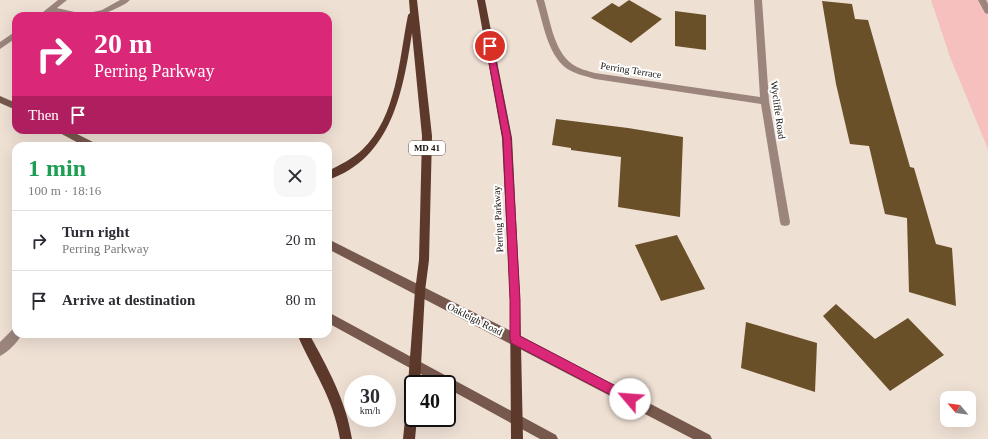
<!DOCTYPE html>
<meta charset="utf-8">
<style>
body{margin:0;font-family:"Times New Roman",serif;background:#f7f7f7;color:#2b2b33;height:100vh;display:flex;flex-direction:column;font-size:15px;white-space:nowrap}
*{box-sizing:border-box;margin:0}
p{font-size:13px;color:#7c7c81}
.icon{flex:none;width:22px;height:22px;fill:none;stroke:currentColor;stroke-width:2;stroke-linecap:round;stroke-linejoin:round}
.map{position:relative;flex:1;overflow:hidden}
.details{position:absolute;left:12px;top:142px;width:320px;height:196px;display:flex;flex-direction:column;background:#fff;border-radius:12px;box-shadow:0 4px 16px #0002}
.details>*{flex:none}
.top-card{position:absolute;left:12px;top:12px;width:320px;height:122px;border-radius:12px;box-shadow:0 4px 16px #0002;background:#db2777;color:#fff;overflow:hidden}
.needle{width:26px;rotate:299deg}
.controls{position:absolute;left:940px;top:391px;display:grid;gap:8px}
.controls a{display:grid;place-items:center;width:36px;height:36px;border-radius:8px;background:#fff;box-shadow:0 4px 16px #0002;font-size:20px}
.speed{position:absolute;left:344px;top:375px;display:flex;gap:8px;font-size:20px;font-weight:700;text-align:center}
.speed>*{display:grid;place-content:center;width:52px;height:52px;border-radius:50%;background:#fff;box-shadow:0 4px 16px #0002;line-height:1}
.speed small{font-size:10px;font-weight:400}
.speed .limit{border:2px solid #111;border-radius:6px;background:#fff;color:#111}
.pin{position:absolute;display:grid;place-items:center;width:34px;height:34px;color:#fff;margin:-17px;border:2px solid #fff;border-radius:50%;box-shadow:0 1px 4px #0007}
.me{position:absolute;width:44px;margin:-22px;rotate:297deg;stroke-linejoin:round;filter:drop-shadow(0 0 3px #0008)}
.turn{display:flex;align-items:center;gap:14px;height:84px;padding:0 16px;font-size:18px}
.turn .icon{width:52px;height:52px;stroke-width:2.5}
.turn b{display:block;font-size:28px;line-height:34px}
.then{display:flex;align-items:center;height:38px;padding:0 16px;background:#0003;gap:8px;font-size:15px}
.round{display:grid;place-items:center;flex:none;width:42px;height:42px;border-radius:12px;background:#f7f7f7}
.summary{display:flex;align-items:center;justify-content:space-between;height:68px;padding:0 16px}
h1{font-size:24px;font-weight:600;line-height:30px;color:#1e9e55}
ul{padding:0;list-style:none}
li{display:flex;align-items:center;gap:12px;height:60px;padding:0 16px;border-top:1px solid #e1e1e2}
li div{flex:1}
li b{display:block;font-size:15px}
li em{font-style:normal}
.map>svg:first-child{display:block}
.green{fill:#f5c0bd}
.building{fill:#6a5028}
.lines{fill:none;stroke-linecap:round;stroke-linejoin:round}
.lane{fill:#9b857d;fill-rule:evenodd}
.street{fill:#9b857d;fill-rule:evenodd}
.secondary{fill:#77584d;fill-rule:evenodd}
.primary{fill:#5d392c;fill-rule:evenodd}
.route{fill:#db2777;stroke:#8e194d}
.labels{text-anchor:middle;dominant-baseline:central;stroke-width:4;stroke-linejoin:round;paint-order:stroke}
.shield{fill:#fff;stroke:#5b5855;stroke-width:1}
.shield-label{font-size:9px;font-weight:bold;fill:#15100c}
.street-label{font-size:10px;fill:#15100c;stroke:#fff}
</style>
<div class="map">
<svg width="988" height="439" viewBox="0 0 988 439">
<rect width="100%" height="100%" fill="#efe0d4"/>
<polygon class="green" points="931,0 988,0 988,149 950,57"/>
<g class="building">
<polygon points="629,0 662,19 631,43 591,18 612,3 619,7"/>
<polygon points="822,1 852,4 855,19 868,20 910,167 914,168 936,244 952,248 956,306 909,292 907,218 885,214 869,146 850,144 836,84"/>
<polygon points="675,11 706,15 706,50 675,46"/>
<polygon points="556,119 628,128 683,137 680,217 618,207 621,157 571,150 571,148 552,145"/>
<polygon points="677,235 705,289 661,301 635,245"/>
<polygon points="836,304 875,339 908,318 944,355 890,391 823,316"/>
<polygon points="746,322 817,343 815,392 741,368"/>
</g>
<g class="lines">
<g class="lane">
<path d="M 120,0 L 130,0 C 126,4 121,6 117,8 C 95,20 72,17 49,11 L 48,9 L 52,7 L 84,14 L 102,10 Z"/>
<polygon points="978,0 986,0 988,4 988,14 985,13"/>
</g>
<g class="street">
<polygon points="58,0 67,0 47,16 38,16"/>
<path d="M 536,0 L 544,0 C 550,20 554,51 572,64 C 579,69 588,71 595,73 L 760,97 L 754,0 L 762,0 L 769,101 L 790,222 L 789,225 L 785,226 L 781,225 L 780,222 L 761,104 L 595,79 C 586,76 574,74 566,68 C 547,53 543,22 536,0 Z"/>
<polygon points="16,31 16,38 0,49 0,42"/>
<path d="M 16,329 L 16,334 L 22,334 C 18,342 8,352 0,356 L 0,342 L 12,330 Z"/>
</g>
<g class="secondary">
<polygon points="0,96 16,103 16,110 0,103"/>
<polygon points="57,130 69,130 95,143 97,146 84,146 58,132"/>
<polygon points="328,239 519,335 710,435 712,439 693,439 328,249"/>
<polygon points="328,312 556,435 558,439 540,439 447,388 447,384 439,384 328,323"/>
</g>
<g class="primary">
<path d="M 409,0 L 417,0 L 432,136 L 429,260 L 425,291 L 420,384 L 413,384 L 413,390 L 410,388 L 408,384 L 415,291 L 419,260 L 422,136 L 412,33 C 403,91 392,158 328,180 L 328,171 C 340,165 352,159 362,150 C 397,117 399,59 408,15 L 410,13 Z"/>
<polygon points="477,0 485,0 512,138 520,299 523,439 511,439 510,299 502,138"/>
<path d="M 297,334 L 309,334 C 328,368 346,401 352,439 L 340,439 C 333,397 313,371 297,334 Z"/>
<polygon points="413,394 413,418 417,418 415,439 403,439 407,400 409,396"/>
</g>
</g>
<polygon class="route" points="490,43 493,46 511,138 520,300 520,336 633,395 635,399 633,403 630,405 511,343 510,339 510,300 503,138 486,46"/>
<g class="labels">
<rect class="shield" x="409" y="141" width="36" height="14" rx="3"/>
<g class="shield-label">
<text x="427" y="148">MD 41</text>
</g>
<g class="street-label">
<text transform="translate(631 70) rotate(9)">Perring Terrace</text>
<text transform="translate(778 110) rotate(82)">Wycliffe Road</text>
<text transform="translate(498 219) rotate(-93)">Perring Parkway</text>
<text transform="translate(475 319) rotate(27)">Oakleigh Road</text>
</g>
</g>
</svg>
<div class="controls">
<a><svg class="needle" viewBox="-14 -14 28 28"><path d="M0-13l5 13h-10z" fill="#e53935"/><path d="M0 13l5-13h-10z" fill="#7c7c81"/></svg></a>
</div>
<div class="speed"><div>30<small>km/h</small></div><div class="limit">40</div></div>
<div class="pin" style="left:490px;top:46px;background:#d93025"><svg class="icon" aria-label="arrive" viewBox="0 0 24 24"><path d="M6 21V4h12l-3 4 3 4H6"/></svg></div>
<svg class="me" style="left:630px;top:399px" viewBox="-20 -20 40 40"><circle r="19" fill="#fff"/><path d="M0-13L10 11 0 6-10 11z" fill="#db2777"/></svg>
<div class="top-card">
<div class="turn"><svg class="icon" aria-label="right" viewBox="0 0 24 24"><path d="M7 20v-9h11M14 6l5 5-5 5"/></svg><div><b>20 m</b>Perring Parkway</div></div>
<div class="then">Then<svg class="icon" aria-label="arrive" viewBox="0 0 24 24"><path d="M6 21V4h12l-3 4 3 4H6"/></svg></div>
</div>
<section class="details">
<div class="summary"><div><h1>1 min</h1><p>100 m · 18:16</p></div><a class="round"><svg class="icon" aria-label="close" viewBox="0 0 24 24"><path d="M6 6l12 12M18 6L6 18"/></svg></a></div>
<ul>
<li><svg class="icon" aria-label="right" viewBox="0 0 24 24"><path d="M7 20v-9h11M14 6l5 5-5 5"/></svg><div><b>Turn right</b><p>Perring Parkway</p></div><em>20 m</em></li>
<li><svg class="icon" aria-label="arrive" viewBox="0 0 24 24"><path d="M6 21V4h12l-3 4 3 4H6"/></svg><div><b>Arrive at destination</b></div><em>80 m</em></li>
</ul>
</section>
</div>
